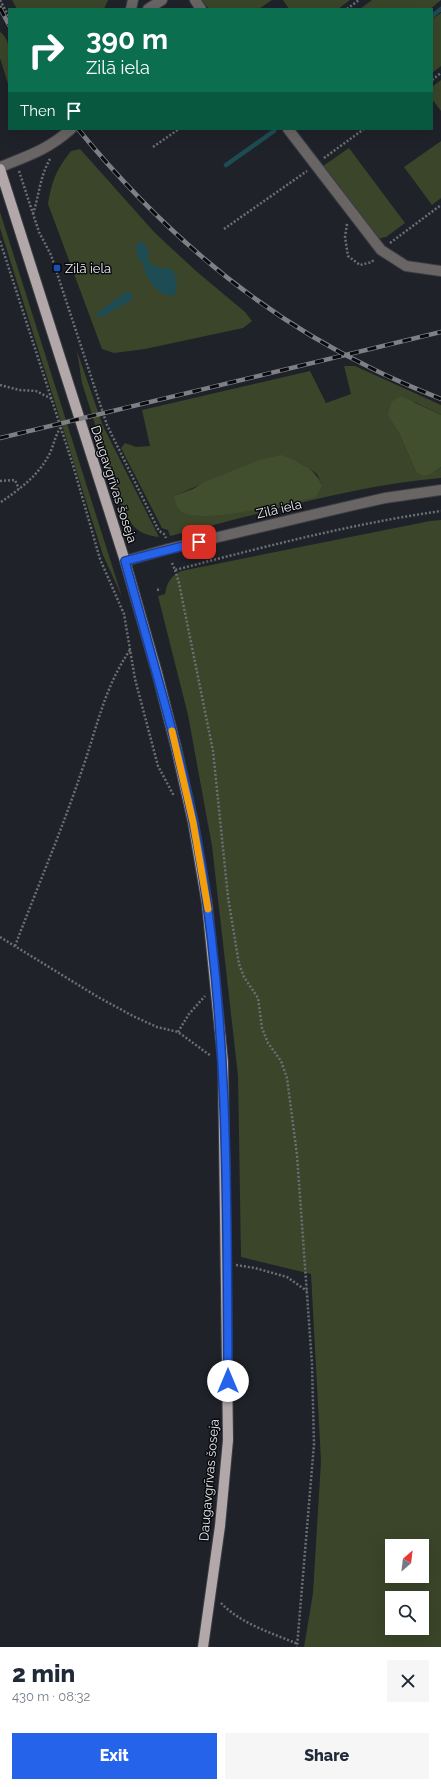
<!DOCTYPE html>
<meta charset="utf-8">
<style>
body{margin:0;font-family:Raleway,sans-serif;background:#f6f6f7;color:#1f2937;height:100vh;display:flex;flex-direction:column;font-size:15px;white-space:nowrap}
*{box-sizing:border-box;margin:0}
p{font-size:13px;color:#747a83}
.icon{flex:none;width:22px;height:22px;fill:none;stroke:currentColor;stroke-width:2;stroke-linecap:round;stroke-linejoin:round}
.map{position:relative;height:1647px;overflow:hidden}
.panel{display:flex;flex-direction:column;background:#fff;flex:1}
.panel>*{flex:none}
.banner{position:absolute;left:8px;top:8px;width:425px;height:122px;border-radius:0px;box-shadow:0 4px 16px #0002;background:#0b6e4f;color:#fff;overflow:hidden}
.needle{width:26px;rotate:28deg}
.buttons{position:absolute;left:385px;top:1539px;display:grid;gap:8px}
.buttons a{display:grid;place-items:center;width:44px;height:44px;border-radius:0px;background:#fff;box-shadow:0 4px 16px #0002;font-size:20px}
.pin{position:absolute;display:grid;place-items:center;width:34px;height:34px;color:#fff;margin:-17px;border-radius:8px;box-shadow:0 2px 6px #0006}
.me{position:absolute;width:44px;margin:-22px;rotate:0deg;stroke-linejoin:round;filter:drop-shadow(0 0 3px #0008)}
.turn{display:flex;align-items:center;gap:14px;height:84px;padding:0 12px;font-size:18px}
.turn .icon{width:52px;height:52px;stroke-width:2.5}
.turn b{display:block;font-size:28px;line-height:34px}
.then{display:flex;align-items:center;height:38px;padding:0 12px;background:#0003;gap:8px;font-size:15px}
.round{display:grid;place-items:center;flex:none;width:42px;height:42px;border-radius:0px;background:#f6f6f7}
.overview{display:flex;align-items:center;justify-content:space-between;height:68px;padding:0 12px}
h1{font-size:24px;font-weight:800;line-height:30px}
.action{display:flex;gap:8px;margin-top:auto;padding:8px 12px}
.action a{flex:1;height:46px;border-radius:0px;background:#2563eb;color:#fff;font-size:16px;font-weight:800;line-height:46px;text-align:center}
.action a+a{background:#f6f6f7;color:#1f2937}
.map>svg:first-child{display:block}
.green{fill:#3a4529;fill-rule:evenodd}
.forest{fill:#424f2f}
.water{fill:#1e4c54}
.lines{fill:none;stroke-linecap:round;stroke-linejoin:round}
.stream{stroke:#1e4c54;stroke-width:4.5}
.minor-casing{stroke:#3c3e45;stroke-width:12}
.major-casing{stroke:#3c3e45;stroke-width:12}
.path{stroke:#6c6f75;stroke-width:2.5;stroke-dasharray:2 2;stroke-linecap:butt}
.minor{stroke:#6a6565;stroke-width:10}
.major{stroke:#b2a8a9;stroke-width:10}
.rail-casing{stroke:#7e8086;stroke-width:4.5}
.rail{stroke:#0a0b0e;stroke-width:3;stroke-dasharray:9;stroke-linecap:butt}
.route-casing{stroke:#184099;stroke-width:10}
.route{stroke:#2563eb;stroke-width:7}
.slow{stroke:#f59e0b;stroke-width:7}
.transit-dot{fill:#1a4fb4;stroke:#0a0b0e;stroke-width:1.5}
.labels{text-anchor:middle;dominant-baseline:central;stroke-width:3;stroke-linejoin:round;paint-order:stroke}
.poi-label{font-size:13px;fill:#ebecf1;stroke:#0a0b0e;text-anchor:start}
.street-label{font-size:13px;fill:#ebecf1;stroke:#0a0b0e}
</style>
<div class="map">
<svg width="441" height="1647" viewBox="0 0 441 1647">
<rect width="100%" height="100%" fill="#1f2229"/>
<g class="green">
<polygon points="12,0 108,0 104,9 17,9"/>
<polygon points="202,0 272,0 259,9 209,9"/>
<polygon points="283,0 350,0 338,9 289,9"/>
<polygon points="372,0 441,0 430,9 360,9"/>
<polygon points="441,13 441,66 432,73 432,19"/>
<path d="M 0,32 C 14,40 9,72 9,87 L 0,58 Z"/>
<polygon points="441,80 441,111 432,99 432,87"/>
<polygon points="441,141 441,198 432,205 404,167"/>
<polygon points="349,148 405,223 386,237 377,239 323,166"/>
<path d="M 80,149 L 155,233 L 196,271 L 245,312 L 252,321 L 243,328 L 145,349 L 114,353 L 102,349 L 48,204 C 52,181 56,170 71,151 Z"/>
<polygon points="0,212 122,597 103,555 0,228"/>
<path d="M 77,351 L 103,426 L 159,537 C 134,534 130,523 120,503 L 82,383 Z"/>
<path d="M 344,366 L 355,366 L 441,405 L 441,415 L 415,402 L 388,416 L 400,435 L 416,472 L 433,473 L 441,467 L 441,478 C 350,486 259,514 170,536 L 168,530 L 162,528 L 121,448 L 125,443 L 136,447 L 150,446 L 142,410 L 310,371 L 326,403 L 351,394 ZM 299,462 L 317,474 L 322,485 L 174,496 C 193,489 209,479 229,474 C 251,467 276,466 299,462 Z"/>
<path d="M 441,520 L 441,1647 L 304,1647 L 313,1593 L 321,1461 L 311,1274 L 241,1257 L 238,1076 L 212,846 L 188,715 L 158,596 L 165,594 C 167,582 171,576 181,571 L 430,521 ZM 392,1546 L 422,1546 L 422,1576 L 392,1576 ZM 392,1598 L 422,1598 L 422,1628 L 392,1628 Z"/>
</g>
<g class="forest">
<polygon points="401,396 441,415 441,467 433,473 424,476 416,472 400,435 388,416 391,402"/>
<path d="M 281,455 C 299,462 314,467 322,485 L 316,497 C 293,502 199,525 182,512 C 176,508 176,503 174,496 L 193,489 L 204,482 L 260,460 Z"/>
</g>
<g class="water">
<polygon points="141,241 147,247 149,254 147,259 154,266 165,269 169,268 173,270 177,284 175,295 171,296 161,293 153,286 145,273 145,267 138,258 136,245"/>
<polygon points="126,292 131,293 133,296 130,301 100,318 97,313"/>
</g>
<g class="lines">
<g class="stream">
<polyline points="432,16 441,9"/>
<polyline points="226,165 274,131"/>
</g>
<g class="minor-casing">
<g id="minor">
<polyline points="195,0 201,9"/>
<polyline points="131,9 133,0"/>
<polyline points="148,9 162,0"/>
<polyline points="288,129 381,250 406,266 441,271"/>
<path d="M 0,167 C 28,156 49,149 71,129"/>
<polyline points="125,561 168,549 354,505 385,498 441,490"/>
</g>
</g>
<g class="major-casing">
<polyline id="major" points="0,169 125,561 157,673 176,747 193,822 207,904 223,1062 228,1440 220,1526 203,1647"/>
</g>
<g class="path">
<polyline points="0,0 9,17"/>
<polyline points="347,9 359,0"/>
<polyline points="432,80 441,73"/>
<polyline points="153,147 179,129"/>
<polyline points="324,158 364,129"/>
<polyline points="19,171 39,232 51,255 107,425 159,531 164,534 166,538"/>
<path d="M 33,214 C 39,196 40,176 50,159"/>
<polyline points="347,224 345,237 348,256 360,265 372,262 374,259"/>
<polyline points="224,229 307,171"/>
<polyline points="0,241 73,465 100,559 124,614 135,679 158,766 174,796"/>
<polyline points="390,243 441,205"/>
<polyline points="0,385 19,390 36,391 52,399"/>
<polyline points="0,481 15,480 19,489"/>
<path d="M 1,502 C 20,489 39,475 50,453 C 54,444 55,436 61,427"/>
<path d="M 172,563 L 175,570 C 263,547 351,524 441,511"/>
<polyline points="175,570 179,583 213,751 228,897 239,964 244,977 258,998 262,1028 268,1043 281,1061 287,1078 297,1155 312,1364 314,1444 297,1647"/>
<polyline points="157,590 161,589"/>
<polyline points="0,937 98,997 133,1016 157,1027 178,1032 211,1056"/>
<path d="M 15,946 C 37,888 62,830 82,770 C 97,728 104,688 130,650"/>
<polyline points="178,1032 189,1014 205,996"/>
<polyline points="236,1265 255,1268 287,1277 307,1291"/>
<path d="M 221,1603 C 241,1624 272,1633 298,1644"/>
</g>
<use href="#minor" class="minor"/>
<use href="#major" class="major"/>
<g class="rail-casing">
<g id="rail">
<polyline points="0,8 9,25"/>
<path d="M 78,129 C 159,228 253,311 369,367 C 392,379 417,389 441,399"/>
<polyline points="0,438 441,332"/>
</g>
</g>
<use href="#rail" class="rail"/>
</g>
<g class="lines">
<g class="route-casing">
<path id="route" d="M 199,542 L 125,561 C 153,663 185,765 202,869 C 229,1038 227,1210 228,1381"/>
</g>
<use href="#route" class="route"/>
<polyline class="slow" points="172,731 193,822 208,909"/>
</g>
<rect class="transit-dot" x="53" y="264" width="8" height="8" rx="2"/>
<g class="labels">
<g class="poi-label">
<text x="65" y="268">Zilā iela</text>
</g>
<g class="street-label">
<text transform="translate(114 484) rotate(72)">Daugavgrīvas šoseja</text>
<text transform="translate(279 509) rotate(-13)">Zilā iela</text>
<text transform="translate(209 1480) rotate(-85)">Daugavgrīvas šoseja</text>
</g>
</g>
</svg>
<div class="buttons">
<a><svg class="needle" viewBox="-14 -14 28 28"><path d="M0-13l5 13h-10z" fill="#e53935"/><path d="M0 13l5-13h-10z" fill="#747a83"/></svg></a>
<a><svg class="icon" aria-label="search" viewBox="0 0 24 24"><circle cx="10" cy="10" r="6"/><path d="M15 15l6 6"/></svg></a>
</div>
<div class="pin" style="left:199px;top:542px;background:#d93025"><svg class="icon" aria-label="arrive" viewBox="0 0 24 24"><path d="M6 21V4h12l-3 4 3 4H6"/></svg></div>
<svg class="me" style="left:228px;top:1381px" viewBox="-20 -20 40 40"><circle r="19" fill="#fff"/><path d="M0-13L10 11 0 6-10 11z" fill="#2563eb"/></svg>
<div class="banner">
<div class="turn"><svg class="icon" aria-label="right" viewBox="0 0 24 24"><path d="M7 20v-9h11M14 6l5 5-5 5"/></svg><div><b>390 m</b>Zilā iela</div></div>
<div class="then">Then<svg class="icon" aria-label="arrive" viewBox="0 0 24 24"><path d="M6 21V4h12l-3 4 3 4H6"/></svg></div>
</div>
</div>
<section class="panel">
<div class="overview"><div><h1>2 min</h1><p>430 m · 08:32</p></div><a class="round"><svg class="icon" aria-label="close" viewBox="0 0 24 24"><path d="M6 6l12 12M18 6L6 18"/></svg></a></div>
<div class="action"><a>Exit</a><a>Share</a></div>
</section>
